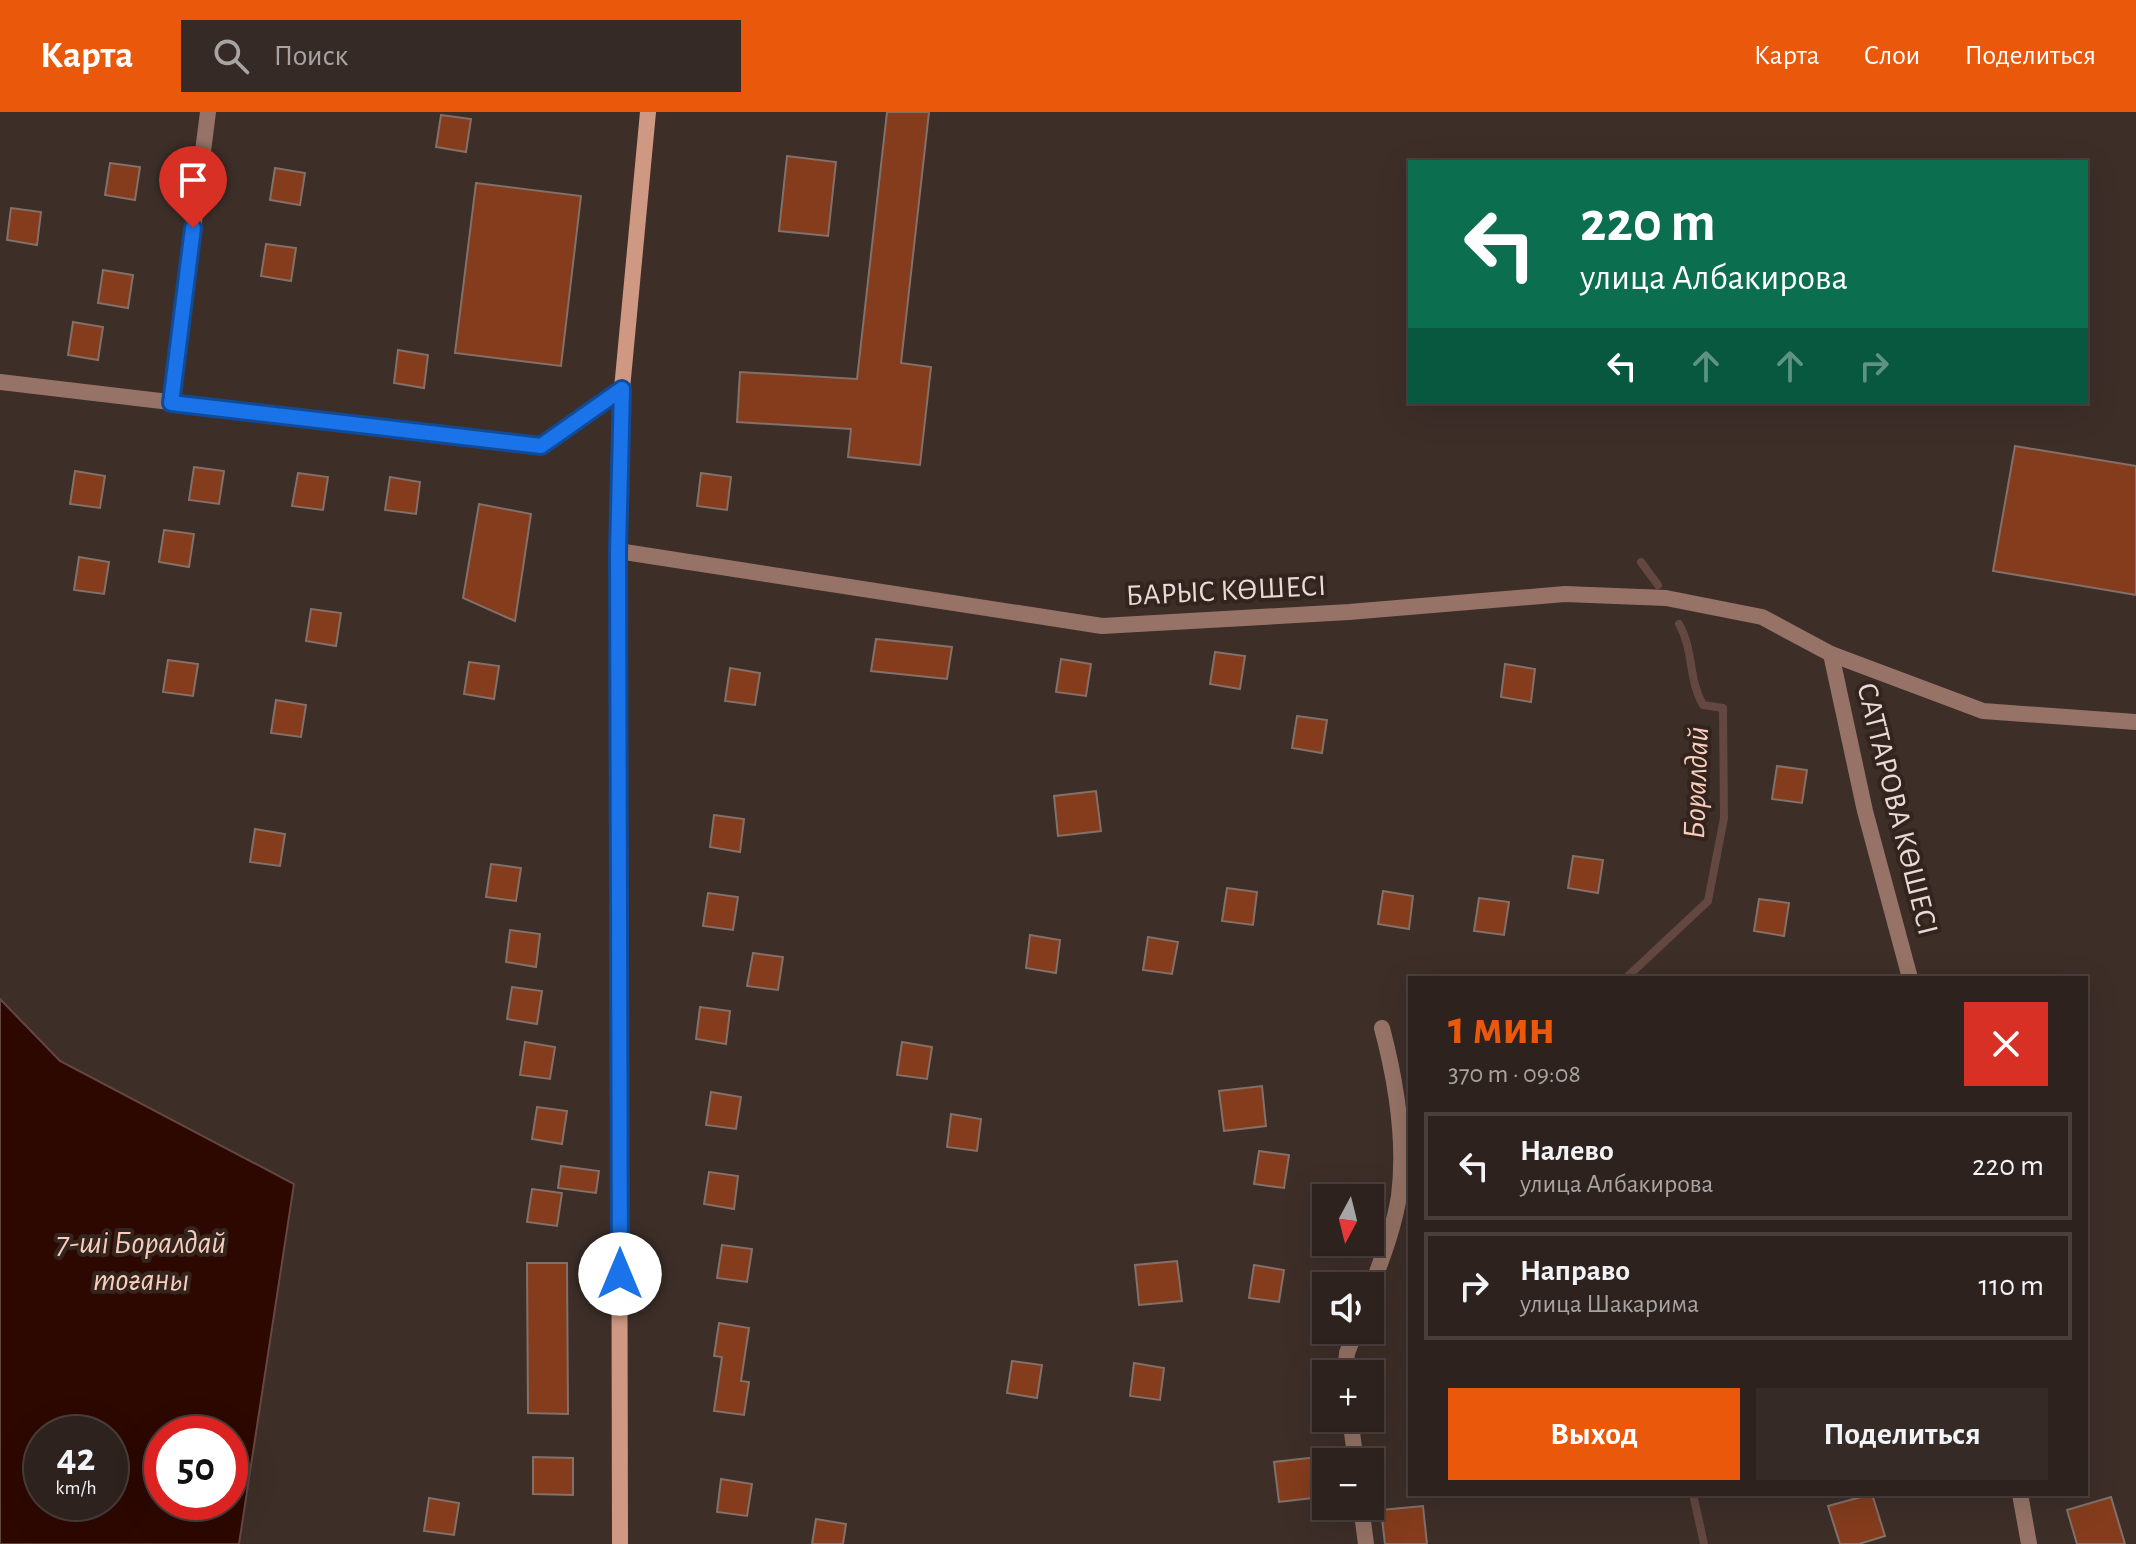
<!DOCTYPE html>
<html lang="ru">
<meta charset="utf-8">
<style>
body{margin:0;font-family:"Alegreya Sans",sans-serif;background:#362a27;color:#f1f3f6;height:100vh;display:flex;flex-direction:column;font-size:30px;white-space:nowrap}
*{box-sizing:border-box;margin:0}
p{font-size:26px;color:#a7a4a4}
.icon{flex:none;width:44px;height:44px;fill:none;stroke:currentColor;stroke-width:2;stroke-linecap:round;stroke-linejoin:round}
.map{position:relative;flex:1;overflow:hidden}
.side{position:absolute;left:1408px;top:864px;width:680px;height:520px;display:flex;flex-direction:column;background:#2e221e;border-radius:0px;box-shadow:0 8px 32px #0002,0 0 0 2px #493f3c}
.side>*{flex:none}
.banner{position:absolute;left:1408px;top:48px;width:680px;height:244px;border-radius:0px;box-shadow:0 8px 32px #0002,0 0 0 2px #493f3c;background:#0b6e4f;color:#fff;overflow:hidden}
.needle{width:52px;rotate:187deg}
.buttons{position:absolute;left:1312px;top:1072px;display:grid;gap:16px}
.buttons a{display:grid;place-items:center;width:72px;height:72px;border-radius:0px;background:#2e221e;box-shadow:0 8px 32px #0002,0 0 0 2px #493f3c;font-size:40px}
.speed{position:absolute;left:24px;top:1304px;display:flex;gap:16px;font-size:40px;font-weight:700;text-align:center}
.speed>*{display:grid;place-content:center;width:104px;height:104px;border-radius:50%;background:#2e221e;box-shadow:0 8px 32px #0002,0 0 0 2px #493f3c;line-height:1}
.speed small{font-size:20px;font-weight:400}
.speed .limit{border:12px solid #d22;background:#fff;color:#111}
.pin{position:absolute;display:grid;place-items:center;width:68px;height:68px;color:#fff;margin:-82px -34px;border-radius:50% 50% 50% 0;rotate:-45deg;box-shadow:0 0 8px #0007}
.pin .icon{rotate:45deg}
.me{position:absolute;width:88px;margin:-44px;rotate:0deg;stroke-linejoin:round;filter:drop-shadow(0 0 6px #0008)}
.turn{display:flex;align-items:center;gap:28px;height:168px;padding:0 40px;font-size:36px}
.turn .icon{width:104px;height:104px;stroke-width:2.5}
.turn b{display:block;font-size:56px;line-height:68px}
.lanes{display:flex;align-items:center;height:76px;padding:0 40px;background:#0003;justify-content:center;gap:40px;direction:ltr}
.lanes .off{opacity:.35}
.round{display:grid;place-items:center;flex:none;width:84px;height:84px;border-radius:0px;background:#362a27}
.head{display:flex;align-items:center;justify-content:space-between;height:136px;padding:0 40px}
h1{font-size:48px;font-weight:700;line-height:60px;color:#ea580c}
.cta{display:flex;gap:16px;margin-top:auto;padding:16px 40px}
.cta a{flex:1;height:92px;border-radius:0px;background:#ea580c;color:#fff;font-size:32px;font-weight:700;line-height:92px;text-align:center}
.cta a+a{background:#362a27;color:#f1f3f6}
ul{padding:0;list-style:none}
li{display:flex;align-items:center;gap:24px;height:108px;margin:0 16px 12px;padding:0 24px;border:4px solid #493f3c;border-radius:0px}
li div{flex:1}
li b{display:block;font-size:30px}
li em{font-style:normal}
header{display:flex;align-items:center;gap:48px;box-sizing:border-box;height:112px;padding:0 40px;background:#ea580c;color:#fff}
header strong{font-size:38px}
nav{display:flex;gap:44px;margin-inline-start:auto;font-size:28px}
.search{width:560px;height:72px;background:#362a27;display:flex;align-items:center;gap:20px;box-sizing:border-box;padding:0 28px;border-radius:0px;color:#a7a4a4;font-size:30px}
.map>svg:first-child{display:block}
.water{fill:#2d0800;stroke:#644741;stroke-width:2;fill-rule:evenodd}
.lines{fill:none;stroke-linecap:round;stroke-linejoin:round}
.stream{stroke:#644741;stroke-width:8}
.building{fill:#843c1d;stroke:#827069;stroke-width:2}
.street{stroke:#967366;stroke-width:16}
.secondary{stroke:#cf9882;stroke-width:16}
.route-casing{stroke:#114b97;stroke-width:20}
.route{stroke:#1a73e8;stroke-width:14}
.labels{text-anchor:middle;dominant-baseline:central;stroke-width:8;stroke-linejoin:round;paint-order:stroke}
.street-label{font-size:30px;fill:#e6dbd8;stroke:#33241e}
.water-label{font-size:32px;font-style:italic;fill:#f9cdbc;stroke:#33241e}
</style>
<header>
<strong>Карта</strong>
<div class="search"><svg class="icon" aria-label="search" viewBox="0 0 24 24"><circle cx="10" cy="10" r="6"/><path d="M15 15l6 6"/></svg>Поиск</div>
<nav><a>Карта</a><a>Слои</a><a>Поделиться</a></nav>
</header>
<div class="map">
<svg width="2136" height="1432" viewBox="0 0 2136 1432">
<rect width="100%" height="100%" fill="#3d2e28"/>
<path class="water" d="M 0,887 L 60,949 L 294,1072 L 239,1432 L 0,1432 ZM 42,1322 L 110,1322 L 110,1390 L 42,1390 ZM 230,1322 L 230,1390 L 162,1390 L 162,1322 Z"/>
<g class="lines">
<g class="stream">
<polyline points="1641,450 1658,473"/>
<path d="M 1626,866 L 1708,789 L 1724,706 L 1723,596 L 1703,593 C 1688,567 1694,538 1679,512"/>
<polyline points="1693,1382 1704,1432"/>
</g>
</g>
<g class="building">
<polygon points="887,0 929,0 901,251 931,255 920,353 848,345 851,317 737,310 740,260 857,267"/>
<polygon points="441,3 471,7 466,40 436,35"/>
<polygon points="787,44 836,50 828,124 779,119"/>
<polygon points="110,51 140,55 135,88 105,83"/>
<polygon points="275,56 305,61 300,93 270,88"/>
<polygon points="476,71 581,84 561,254 455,241"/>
<polygon points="11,96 41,100 37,133 7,128"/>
<polygon points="266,132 296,136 291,169 261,164"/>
<polygon points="103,158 133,163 128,196 98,191"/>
<polygon points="73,210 103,215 98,248 68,243"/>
<polygon points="398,238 428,243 424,276 394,271"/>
<polygon points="2015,334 2136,354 2136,483 1993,459"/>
<polygon points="194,355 224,359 219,392 189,388"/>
<polygon points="75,359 105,364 100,396 70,392"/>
<polygon points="298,361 328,365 323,398 292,394"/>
<polygon points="701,361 731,365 727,398 697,394"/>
<polygon points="390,365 420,370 416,402 385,398"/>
<polygon points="479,392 531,402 515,509 463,486"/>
<polygon points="164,418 194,422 189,455 159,450"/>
<polygon points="79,445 109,450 104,482 74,478"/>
<polygon points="311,497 341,501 336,534 306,529"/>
<polygon points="876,527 952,535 947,567 871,559"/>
<polygon points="1215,540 1245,544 1240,577 1210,572"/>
<polygon points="1061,547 1091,552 1086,584 1056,580"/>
<polygon points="168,548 198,552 193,584 163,580"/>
<polygon points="469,550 499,554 494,587 464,582"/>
<polygon points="1505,552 1535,557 1531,590 1501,585"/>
<polygon points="730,556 760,561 755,593 725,589"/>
<polygon points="276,588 306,593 301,625 271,621"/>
<polygon points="1297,604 1327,608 1322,641 1292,636"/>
<polygon points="1777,654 1807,658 1802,691 1772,687"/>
<polygon points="1096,679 1101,719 1058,724 1054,684"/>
<polygon points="714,703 744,707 740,740 710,735"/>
<polygon points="255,717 285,722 280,754 250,750"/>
<polygon points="1573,744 1603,748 1598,781 1568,776"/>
<polygon points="491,752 521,756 516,789 486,785"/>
<polygon points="1227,776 1257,780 1253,813 1222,809"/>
<polygon points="1383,779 1413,784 1409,817 1378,812"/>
<polygon points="708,781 738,785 733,818 703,814"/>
<polygon points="1479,786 1509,790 1504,823 1474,819"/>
<polygon points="1759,787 1789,791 1784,824 1754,819"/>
<polygon points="510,818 540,822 536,855 506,850"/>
<polygon points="1030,823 1060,828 1056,861 1026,856"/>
<polygon points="1148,825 1178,830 1172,862 1143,858"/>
<polygon points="753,841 783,845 778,878 747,874"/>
<polygon points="512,875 542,879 537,912 507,907"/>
<polygon points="700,895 730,899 726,932 696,927"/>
<polygon points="525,930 555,935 550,967 520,963"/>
<polygon points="902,930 932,935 927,967 897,963"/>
<polygon points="1262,974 1266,1014 1224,1019 1219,979"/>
<polygon points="711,980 741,985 736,1017 706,1013"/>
<polygon points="537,995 567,999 562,1032 532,1027"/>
<polygon points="951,1002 981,1007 977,1039 947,1035"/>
<polygon points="1259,1039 1289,1043 1284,1076 1254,1072"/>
<polygon points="561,1054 599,1059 596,1081 558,1076"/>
<polygon points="709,1060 738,1064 734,1097 704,1092"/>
<polygon points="532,1077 562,1081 557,1114 527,1110"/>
<polygon points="722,1133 752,1137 747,1170 717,1166"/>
<polygon points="1177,1149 1182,1189 1139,1193 1135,1153"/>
<polygon points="527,1151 567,1151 568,1302 528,1301"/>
<polygon points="1254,1153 1284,1158 1279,1190 1249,1186"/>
<polygon points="719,1211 749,1216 741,1269 749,1270 744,1303 714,1299 722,1245 714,1244"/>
<polygon points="1012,1249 1042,1253 1037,1286 1007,1281"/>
<polygon points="1134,1251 1164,1256 1160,1288 1130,1284"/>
<polygon points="533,1345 573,1346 573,1383 533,1382"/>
<polygon points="1317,1345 1321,1385 1279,1390 1274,1350"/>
<polygon points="721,1367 752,1372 747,1404 717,1400"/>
<polygon points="1872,1382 1885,1424 1859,1432 1840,1432 1828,1394"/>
<polygon points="2111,1385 2125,1432 2077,1432 2067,1398"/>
<polygon points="429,1386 459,1391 454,1423 424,1419"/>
<polygon points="1423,1394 1427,1432 1385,1432 1381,1398"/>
<polygon points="816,1407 846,1412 843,1432 812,1432"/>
</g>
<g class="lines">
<g class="street">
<polyline points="0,270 541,334 622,277"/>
<polyline points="171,291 208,0"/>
<polyline points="618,439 1102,514 1349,500 1565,482 1666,486 1762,505 1831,542 1983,599 2136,610"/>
<polyline points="1831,542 1865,699 1910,866"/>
<path d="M 1370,1179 C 1381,1149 1394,1116 1399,1084 C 1406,1029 1396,969 1382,916"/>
<polyline points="1345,1262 1347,1241 1356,1218"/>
<polyline points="1350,1306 1356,1350"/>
<polyline points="2020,1382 2029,1432"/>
<polyline points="1361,1394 1366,1432"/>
</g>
<polyline class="secondary" points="620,1432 618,439 622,277 648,0"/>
</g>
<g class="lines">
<g class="route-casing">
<polyline id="route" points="193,116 171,291 541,334 622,277 618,439 620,1162"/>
</g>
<use href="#route" class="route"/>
</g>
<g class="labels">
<g class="street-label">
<text transform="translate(1226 479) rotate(-3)">БАРЫС КӨШЕСІ</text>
<text transform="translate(1897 697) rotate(76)">САТТАРОВА КӨШЕСІ</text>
</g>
<g class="water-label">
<text transform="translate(1696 671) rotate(-88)">Боралдай</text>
<text x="141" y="1131">7-ші Боралдай<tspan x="141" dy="37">тоғаны</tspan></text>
</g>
</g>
</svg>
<div class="buttons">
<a><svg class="needle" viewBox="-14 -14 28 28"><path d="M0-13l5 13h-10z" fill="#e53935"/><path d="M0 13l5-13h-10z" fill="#a7a4a4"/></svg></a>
<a><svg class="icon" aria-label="sound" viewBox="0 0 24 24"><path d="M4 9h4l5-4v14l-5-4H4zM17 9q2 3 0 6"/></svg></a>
<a>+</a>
<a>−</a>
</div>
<div class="speed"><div>42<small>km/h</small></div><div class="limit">50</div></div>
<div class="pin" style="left:193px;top:116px;background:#d93025"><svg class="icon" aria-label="arrive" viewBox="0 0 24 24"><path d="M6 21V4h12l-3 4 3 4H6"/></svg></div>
<svg class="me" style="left:620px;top:1162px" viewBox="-20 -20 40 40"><circle r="19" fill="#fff"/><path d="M0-13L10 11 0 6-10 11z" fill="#1a73e8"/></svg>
<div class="banner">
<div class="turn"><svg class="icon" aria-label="left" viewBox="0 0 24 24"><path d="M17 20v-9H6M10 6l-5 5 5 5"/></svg><div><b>220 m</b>улица Албакирова</div></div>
<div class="lanes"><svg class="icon" aria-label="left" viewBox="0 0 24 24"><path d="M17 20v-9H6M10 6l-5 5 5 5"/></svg><svg class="icon off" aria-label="ahead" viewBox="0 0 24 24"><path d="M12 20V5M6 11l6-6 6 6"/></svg><svg class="icon off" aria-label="ahead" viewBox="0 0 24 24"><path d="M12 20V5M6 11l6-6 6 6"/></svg><svg class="icon off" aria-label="right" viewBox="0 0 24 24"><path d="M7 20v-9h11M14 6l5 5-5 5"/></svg></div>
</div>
<section class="side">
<div class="head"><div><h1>1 мин</h1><p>370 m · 09:08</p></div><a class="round" style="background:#d93025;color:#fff"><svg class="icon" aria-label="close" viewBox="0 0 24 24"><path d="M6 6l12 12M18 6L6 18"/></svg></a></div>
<ul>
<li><svg class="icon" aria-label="left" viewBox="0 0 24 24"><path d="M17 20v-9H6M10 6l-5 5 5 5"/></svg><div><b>Налево</b><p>улица Албакирова</p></div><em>220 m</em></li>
<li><svg class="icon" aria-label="right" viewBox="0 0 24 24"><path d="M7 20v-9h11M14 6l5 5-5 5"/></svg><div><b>Направо</b><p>улица Шакарима</p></div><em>110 m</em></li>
</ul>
<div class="cta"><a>Выход</a><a>Поделиться</a></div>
</section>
</div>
